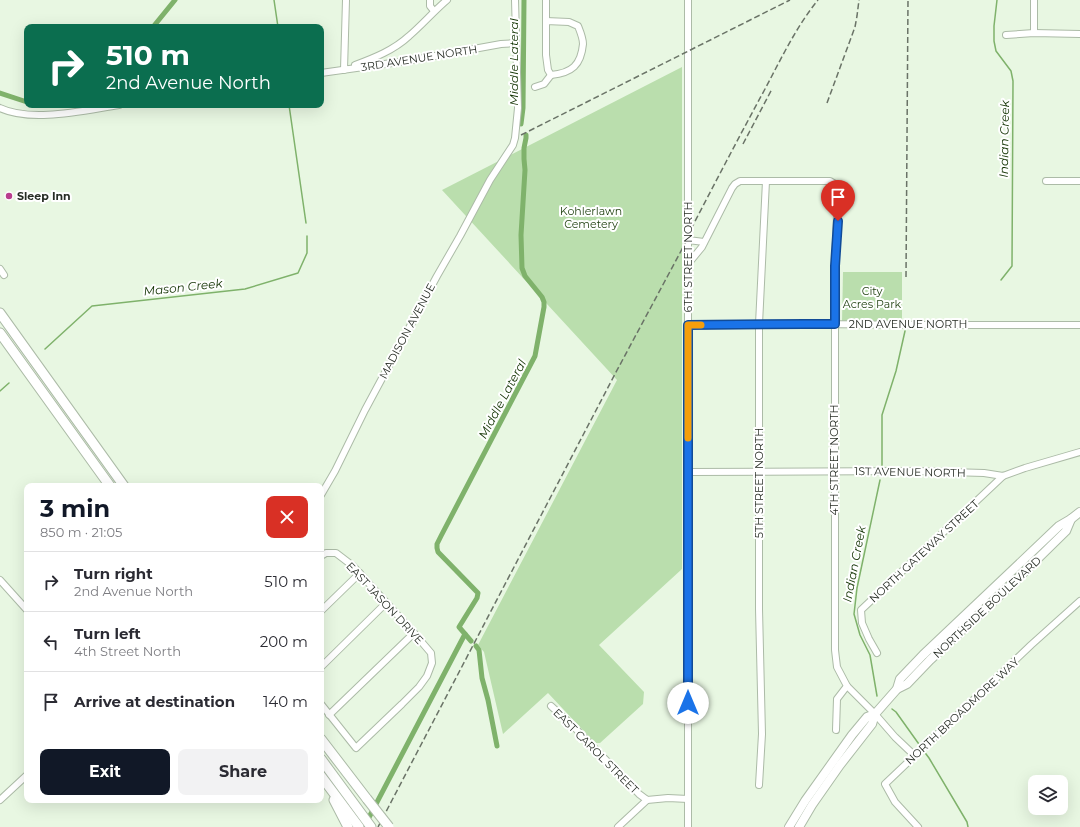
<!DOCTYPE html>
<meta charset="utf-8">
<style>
body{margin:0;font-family:Montserrat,sans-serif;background:#f2f2f3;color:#2b2b33;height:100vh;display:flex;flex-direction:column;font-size:15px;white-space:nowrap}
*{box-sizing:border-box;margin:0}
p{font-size:13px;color:#7c7c81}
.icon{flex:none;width:22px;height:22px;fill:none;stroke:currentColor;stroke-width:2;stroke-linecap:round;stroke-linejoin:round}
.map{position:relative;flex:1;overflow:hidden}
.sheet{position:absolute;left:24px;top:483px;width:300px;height:320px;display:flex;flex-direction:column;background:#fff;border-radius:8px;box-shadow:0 4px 16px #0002}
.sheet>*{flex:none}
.guide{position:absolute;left:24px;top:24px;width:300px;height:84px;border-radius:8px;box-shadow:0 4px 16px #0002;background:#0b6e4f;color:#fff;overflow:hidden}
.tools{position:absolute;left:1028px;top:775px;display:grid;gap:8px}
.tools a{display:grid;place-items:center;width:40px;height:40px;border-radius:8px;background:#fff;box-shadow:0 4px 16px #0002;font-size:20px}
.pin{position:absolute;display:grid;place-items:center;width:34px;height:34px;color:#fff;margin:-41px -17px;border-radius:50% 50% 50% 0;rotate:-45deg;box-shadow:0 0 4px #0007}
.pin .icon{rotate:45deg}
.me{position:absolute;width:44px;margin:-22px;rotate:0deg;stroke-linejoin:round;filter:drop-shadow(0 0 3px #0008)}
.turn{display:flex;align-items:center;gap:14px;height:84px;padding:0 16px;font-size:18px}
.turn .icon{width:52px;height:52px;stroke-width:2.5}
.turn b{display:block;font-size:28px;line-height:34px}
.round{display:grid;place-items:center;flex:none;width:42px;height:42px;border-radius:8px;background:#f2f2f3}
.head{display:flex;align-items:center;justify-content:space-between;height:68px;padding:0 16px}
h1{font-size:24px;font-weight:700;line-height:30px;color:#111827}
.cta{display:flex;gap:8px;margin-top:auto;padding:8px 16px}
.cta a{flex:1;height:46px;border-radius:8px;background:#111827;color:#fff;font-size:16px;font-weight:700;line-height:46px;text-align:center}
.cta a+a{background:#f2f2f3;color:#2b2b33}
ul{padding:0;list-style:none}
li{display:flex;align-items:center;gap:12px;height:60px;padding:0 16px;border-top:1px solid #e1e1e2}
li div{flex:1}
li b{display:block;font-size:15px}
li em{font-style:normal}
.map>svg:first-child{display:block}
.green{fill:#badead}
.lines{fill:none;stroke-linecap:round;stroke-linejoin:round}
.stream{stroke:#7fb26b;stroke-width:1.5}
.canal{stroke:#7fb26b;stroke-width:5}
.minor-casing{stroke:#acbba7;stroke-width:8}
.major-casing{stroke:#acbba7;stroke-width:10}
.highway-casing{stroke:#acbba7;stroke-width:11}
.minor{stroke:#fff;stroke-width:6}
.major{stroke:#fff;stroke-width:8}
.highway{stroke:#fff;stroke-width:9}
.rail{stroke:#6a7367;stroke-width:1.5;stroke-dasharray:6 3;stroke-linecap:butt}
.highway-bridge-casing{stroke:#acbba7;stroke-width:11;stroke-linecap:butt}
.highway-bridge{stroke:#fff;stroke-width:9}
.route-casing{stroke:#114b97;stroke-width:10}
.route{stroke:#1a73e8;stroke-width:7}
.slow{stroke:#f59e0b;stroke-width:7}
.poi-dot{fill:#b93e8e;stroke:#fff;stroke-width:1.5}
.labels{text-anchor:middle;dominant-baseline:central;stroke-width:4;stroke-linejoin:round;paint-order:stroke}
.street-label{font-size:11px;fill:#272d25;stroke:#fff}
.poi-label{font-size:11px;font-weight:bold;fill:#272d25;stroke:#fff;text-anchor:start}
.park-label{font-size:11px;fill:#1e3f0e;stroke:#fff}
.water-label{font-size:12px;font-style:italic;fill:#113200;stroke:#fff}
</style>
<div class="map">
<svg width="1080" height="827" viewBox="0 0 1080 827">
<rect width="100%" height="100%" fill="#e8f7e2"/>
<g class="green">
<polygon points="682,67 682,569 599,645 644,692 643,704 600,743 595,743 548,693 503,734 484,652 478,645 617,380 442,190"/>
<polygon points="843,272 902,272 902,322 842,322"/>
</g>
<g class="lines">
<g class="stream">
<polyline points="274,0 278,27"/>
<polyline points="997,0 994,26 994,41 996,51 1011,71 1013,81 1012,266 1001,280"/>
<polyline points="289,105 306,223"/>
<polyline points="45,349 92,306 245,289 298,273 307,253 307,236"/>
<polyline points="0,391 9,383"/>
<polyline points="882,468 882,415 896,371 905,331"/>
<polyline points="877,696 870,655 860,635 854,614 857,588 880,480"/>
<polyline points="892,709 896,712 921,747"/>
<polyline points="923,750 929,758 967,822 968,827"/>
</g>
<g class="canal">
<polyline points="153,27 175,0"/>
<polyline points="0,93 27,102"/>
<polyline points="521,124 523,108 524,0"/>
<polyline points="471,641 459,627 477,598 478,593 438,552 437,548 437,544 441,536 535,356 544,307 544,302 542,297 525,276 522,268 521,235 525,170 524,159 524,148 526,138 526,135"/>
<polyline points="476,646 479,650 482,678 488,700 497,746"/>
<polyline points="364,827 465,634"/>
</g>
<g class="minor-casing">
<g id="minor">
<polyline points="346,0 344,70 346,69"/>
<polyline points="430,0 430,6 434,11"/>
<path d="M 546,21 L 569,22 L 578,26 C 580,31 583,38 583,44 C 581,65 572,73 551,75 L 548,70 L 546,55 Z"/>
<polyline points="546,21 546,0"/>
<polyline points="1034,33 1034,0"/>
<polyline points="1006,35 1034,33 1080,34"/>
<path d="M 355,65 C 374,58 394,50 409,36 C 422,25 434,11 447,0"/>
<polyline points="321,73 413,60 501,44 516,43"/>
<polyline points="535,87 544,84 551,75"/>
<path d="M 0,108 C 32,123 85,110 119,105"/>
<polyline points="1046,181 1080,181"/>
<polyline points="688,240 704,242"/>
<polyline points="688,264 702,247 732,188 735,184 740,181 830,181 835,184 838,190 835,266 835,650 837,667 847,686 837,699 836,730"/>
<polyline points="0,269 4,275"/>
<polyline points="688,325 805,324 939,325 1080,325"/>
<polyline points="688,472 915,471 984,473 1003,476 1025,468 1080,452"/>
<polyline points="321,495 335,471 365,410 437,276 460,236 490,180 513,145 515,138 518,108 515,0"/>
<polyline points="321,556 326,553 336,553 353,566 414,633 431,653 432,663 427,676 419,687 402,704 356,748 321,704"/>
<polyline points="0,580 27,610"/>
<polyline points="321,611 360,573"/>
<polyline points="877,653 869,639 862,623 861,610 1003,476"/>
<polyline points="321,667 386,603"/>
<polyline points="847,686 875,714 895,737 915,756"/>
<polyline points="551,706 572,725 639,794 647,800 668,798 688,799"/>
<polyline points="329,715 414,633"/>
<polyline points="759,785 762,734 759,609 759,324 766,181"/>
<polyline points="0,800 27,775"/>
<polyline points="618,827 647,800"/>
<polyline points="688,827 688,0"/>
<polyline points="918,827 895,802 885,784 1031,645 1080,601"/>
</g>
</g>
<g class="major-casing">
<g id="major">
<polyline points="897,689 907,684 930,660 1014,582 1066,531 1071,519"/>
<polyline points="789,827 805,801 852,735 867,717 875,714"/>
<polyline points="799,827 812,805 840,765 872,724 875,714 897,689 900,679 923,655 1059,526 1071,519 1080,512"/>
</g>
</g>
<g class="highway-casing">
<g id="highway">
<polyline points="0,313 124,486"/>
<polyline points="0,333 110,486"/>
<polyline points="321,739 367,799"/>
<polyline points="321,759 371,827"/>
<polyline points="321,776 359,827"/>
<polyline points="334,800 348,827"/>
</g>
</g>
<use href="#minor" class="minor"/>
<use href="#major" class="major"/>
<use href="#highway" class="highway"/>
<g class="rail">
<polyline points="827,103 855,27 857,16 859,0"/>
<polyline points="521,135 790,0"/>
<polyline points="743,144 772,89"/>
<polyline points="906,277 908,0"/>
<path d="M 378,827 L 615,374 L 688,238 L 692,227 C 716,181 740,135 765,89 C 781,59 796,27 818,0"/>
</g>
<g class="highway-bridge-casing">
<polyline id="highway-bridge" points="367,799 389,827"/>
</g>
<use href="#highway-bridge" class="highway-bridge"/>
</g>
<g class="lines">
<g class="route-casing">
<polyline id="route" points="688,703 688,325 805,324 835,324 835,266 838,221"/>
</g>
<use href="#route" class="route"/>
<polyline class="slow" points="688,438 688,325 701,325"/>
</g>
<circle class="poi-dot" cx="9" cy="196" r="4"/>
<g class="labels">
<g class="street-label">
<text transform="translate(419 58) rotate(-9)">3RD AVENUE NORTH</text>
<text transform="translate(688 257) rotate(-90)">6TH STREET NORTH</text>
<text x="908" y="324">2ND AVENUE NORTH</text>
<text transform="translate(407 331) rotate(-62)">MADISON AVENUE</text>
<text transform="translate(834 460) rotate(-90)">4TH STREET NORTH</text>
<text transform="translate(910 472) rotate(1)">1ST AVENUE NORTH</text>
<text transform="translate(759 483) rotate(-90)">5TH STREET NORTH</text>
<text transform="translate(924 551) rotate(-43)">NORTH GATEWAY STREET</text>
<text transform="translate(385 603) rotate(47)">EAST JASON DRIVE</text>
<text transform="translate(987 607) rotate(-43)">NORTHSIDE BOULEVARD</text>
<text transform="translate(962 711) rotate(-43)">NORTH BROADMORE WAY</text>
<text transform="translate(596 751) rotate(45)">EAST CAROL STREET</text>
</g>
<g class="poi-label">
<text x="17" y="196">Sleep Inn</text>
</g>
<g class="park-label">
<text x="591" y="211">Kohlerlawn<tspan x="591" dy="13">Cemetery</tspan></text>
<text x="872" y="291">City<tspan x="872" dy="13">Acres Park</tspan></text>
</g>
<g class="water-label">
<text transform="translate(513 62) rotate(-90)">Middle Lateral</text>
<text transform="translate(1004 139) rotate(-89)">Indian Creek</text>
<text transform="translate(183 287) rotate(-6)">Mason Creek</text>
<text transform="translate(502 399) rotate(-62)">Middle Lateral</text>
<text transform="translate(854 564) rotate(-79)">Indian Creek</text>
</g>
</g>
</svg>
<div class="tools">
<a><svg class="icon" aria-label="layers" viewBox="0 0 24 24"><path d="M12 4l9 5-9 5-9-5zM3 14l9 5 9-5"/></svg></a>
</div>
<div class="pin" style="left:838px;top:221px;background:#d93025"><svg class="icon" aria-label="arrive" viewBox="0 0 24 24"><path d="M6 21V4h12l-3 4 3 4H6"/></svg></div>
<svg class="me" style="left:688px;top:703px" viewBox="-20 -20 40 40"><circle r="19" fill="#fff"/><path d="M0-13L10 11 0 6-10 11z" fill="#1a73e8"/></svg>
<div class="guide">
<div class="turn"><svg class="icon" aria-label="right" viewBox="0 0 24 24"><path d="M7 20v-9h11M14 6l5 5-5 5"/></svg><div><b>510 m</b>2nd Avenue North</div></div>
</div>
<section class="sheet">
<div class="head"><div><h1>3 min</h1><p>850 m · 21:05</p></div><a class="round" style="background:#d93025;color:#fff"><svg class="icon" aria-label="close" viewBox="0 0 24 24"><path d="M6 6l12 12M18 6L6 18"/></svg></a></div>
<ul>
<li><svg class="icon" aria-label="right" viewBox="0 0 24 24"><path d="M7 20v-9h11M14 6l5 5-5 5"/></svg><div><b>Turn right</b><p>2nd Avenue North</p></div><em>510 m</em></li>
<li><svg class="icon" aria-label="left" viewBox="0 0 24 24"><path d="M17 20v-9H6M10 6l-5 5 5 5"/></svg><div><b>Turn left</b><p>4th Street North</p></div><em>200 m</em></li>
<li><svg class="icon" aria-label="arrive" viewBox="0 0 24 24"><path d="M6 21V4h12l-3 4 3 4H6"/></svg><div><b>Arrive at destination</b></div><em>140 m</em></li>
</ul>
<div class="cta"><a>Exit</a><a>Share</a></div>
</section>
</div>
